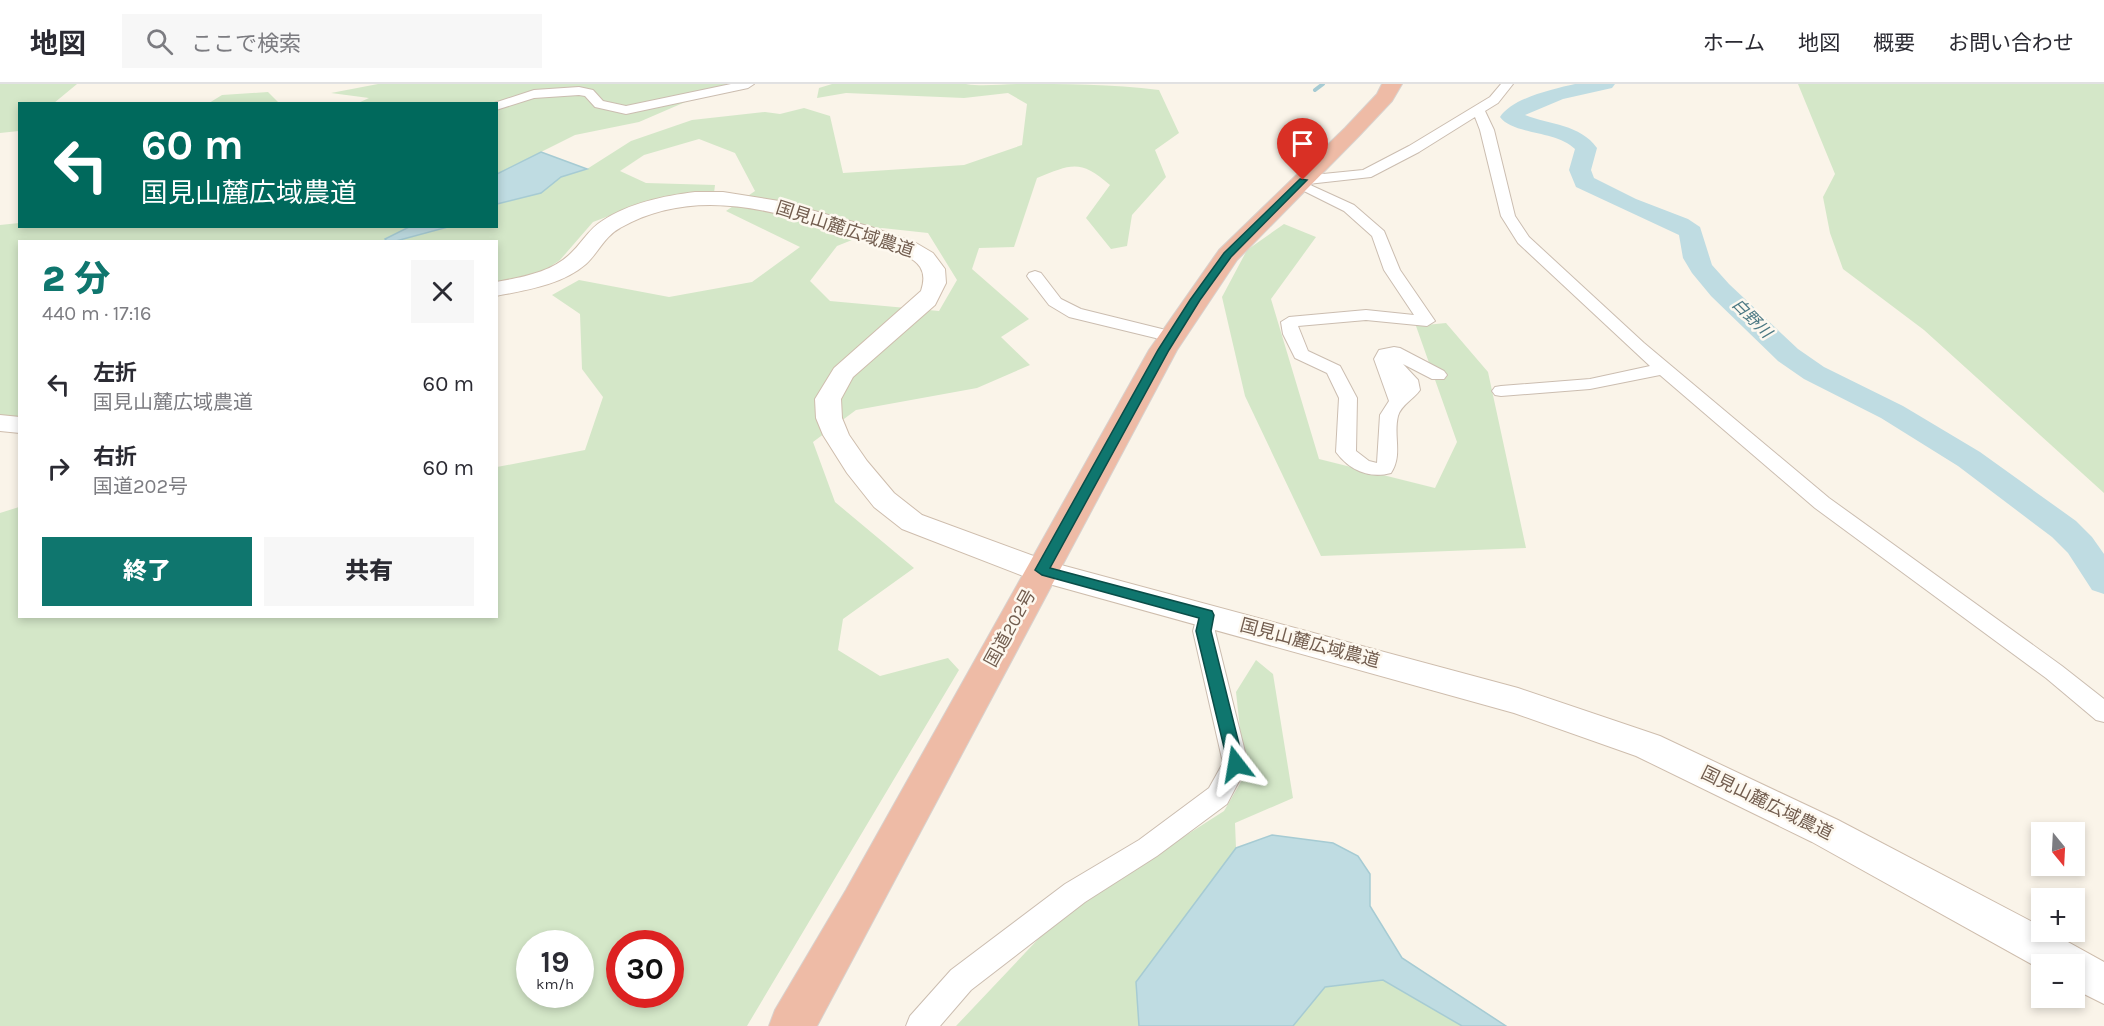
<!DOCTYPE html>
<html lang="ja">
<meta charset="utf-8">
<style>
body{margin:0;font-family:Karla,"Noto Sans JP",sans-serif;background:#f7f7f7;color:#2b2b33;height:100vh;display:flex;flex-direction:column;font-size:22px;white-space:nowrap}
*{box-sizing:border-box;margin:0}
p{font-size:20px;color:#7c7c81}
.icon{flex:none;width:33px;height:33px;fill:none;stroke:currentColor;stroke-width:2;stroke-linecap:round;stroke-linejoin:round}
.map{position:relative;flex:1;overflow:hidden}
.sheet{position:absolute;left:18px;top:156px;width:480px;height:378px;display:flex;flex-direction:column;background:#fff;border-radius:0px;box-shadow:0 3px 9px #0003}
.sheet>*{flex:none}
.top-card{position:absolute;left:18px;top:18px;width:480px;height:126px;border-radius:0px;box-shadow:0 3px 9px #0003;background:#00695c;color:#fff;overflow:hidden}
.needle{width:39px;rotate:162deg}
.tools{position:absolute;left:2031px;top:738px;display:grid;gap:12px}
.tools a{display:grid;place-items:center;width:54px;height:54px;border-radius:0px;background:#fff;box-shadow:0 3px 9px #0003;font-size:30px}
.speed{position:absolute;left:516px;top:846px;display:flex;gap:12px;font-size:30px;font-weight:700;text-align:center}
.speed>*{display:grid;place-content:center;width:78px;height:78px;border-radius:50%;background:#fff;box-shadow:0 3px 9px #0003;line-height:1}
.speed small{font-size:15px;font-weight:400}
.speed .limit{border:9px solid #d22;background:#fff;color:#111}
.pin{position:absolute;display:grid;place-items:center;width:51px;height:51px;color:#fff;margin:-62px -26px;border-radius:50% 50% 50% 0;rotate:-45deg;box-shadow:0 0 6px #0007}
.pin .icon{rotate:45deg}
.me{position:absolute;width:66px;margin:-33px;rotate:346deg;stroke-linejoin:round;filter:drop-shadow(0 0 4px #0008)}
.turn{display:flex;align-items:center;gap:21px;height:126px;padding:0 24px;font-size:27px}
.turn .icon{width:78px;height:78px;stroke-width:2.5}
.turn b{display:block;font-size:42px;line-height:51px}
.round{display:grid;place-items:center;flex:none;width:63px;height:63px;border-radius:0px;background:#f7f7f7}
.headline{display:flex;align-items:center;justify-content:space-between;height:102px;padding:0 24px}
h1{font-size:36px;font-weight:800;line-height:45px;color:#0f766e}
.primary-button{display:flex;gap:12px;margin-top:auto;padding:12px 24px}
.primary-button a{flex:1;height:69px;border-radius:0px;background:#0f766e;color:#fff;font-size:24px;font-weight:800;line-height:69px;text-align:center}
.primary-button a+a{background:#f7f7f7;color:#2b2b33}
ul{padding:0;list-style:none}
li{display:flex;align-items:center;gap:18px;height:84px;padding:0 24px}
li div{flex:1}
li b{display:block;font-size:22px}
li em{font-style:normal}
header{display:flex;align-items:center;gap:36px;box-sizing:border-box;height:84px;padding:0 30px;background:#fff;border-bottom:2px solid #e1e1e2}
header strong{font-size:28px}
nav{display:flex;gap:33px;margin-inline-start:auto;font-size:21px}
.search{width:420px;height:54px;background:#f7f7f7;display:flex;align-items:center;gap:15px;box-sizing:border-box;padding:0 21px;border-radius:0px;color:#7c7c81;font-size:22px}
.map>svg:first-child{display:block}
.green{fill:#d4e7c8;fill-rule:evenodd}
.water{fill:#bfdce2;stroke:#a6cbd3;stroke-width:1.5}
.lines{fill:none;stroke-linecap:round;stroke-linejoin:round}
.stream{stroke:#a6cbd3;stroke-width:4}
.river{fill:#bfdce2;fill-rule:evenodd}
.street-casing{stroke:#cbbdb0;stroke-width:2}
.secondary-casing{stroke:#cebdad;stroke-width:2}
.highway-casing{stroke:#d8d2ce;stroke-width:2}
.street{fill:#fff;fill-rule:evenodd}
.secondary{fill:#fff;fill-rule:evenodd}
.highway{fill:#eebba6;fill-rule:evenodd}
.route{fill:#0f766e;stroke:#0a4d48;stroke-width:1.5}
.labels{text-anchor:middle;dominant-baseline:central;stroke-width:5;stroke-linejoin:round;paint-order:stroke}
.far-water-label{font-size:16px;font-style:italic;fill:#4b7883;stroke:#fdf8ef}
.street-label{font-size:18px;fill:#725d4f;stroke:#fdf8ef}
</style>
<header>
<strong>地図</strong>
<div class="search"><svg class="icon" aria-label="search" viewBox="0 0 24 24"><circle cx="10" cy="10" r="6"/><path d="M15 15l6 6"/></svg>ここで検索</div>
<nav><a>ホーム</a><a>地図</a><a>概要</a><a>お問い合わせ</a></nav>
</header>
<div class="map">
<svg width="2104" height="942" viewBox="0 0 2104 942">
<rect width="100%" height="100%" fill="#faf4e9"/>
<g class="green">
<polygon points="0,0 77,0 54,19 20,20 19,47 0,49"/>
<polygon points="378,0 727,0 639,38 575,51 497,90 496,20 358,19 369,14 331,9"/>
<path d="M 832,0 L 966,0 C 984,3 999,0 1017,0 C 1064,0 1112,0 1159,6 L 1179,49 L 1155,66 L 1166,93 L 1132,131 L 1127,162 L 1111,165 L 1086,134 L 1110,101 C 1080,75 1072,80 1037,94 L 1014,163 L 979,164 L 972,185 L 1029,235 L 1001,253 L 1030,281 L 977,304 L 856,326 L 813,358 L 835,418 L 914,484 L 843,535 L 838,566 L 880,592 L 948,574 L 959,586 L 747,942 L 0,942 L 0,429 L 19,423 L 20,532 L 496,532 L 497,383 L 585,366 L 603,313 L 582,285 L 580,230 L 552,211 L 579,196 L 669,213 L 752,198 L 800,163 L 726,127 L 755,107 L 735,69 L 699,55 L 644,71 L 620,87 L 646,99 L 715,101 L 714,109 L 654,115 L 593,138 L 560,176 L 519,204 L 497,209 L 496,158 L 396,157 L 448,143 L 496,142 L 497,120 L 541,109 L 561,93 L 587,85 L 631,57 L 692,36 L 765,28 L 780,30 L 804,24 L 830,32 L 843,89 L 964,81 L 1022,61 L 1027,20 L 1008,9 L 964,14 L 846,9 L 817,14 L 819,4 ZM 882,144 L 928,149 L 957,196 L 939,227 L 830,217 L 810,197 L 837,162 ZM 530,860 L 580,860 L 580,910 L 530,910 ZM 620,860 L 670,860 L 670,910 L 620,910 Z"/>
<polygon points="1798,0 2104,0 2104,409 1924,246 1843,185 1830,149 1823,113 1835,90"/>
<polygon points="268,8 279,19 209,19 222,11"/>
<polygon points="19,139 20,142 411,143 385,155 387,158 20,158 19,347 0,344 0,141"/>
<polygon points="1284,140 1316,153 1271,215 1319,375 1435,404 1457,358 1416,242 1446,239 1488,288 1526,464 1321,472 1245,312 1222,213 1247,166"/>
<polygon points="1256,576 1273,590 1293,714 1235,739 1236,764 1136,898 1139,942 956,942 1060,832 1224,727 1245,691 1236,608"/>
<polygon points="1383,896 1462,942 1293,942 1325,903"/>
</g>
<g class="water">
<polygon points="541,68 587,85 561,93 541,109 497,120 497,90"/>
<polygon points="411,142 448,142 448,143 396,157 387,157 385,155"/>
<polygon points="1272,751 1333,759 1358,772 1370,790 1370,822 1402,874 1506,942 1462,942 1383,896 1325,903 1293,942 1139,942 1136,898 1236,764"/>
</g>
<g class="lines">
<polyline class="stream" points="1315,6 1323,0"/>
<path class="river" d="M 1575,0 L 1615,0 L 1612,4 L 1563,15 L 1525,31 C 1550,41 1580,40 1597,64 L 1591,86 L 1594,94 L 1636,115 L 1688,135 L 1700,143 L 1712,181 L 1729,200 L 1798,265 L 1824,283 L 1903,322 L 1980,368 L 2076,437 L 2092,453 L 2104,470 L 2104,510 L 2092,506 L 2068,469 L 2052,453 L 1958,382 L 1881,334 L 1804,295 L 1778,277 L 1711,212 L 1692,189 L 1683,174 L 1679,151 L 1576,103 L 1569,86 L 1575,65 C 1556,46 1513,51 1500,33 C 1512,14 1553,5 1575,0 Z"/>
<g class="street-casing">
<g id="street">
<polygon points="731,0 754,0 748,4 626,30 595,23 585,12 579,11 534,14 496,26 496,20 491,20 534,6 579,3 593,6 603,17 626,22"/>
<path d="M 1501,0 L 1513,0 L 1498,19 L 1485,27 L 1494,46 L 1515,132 L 1529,153 L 1644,259 L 1829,414 L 2062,582 L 2104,615 L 2104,638 L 2096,636 L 2046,594 L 1815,424 L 1660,291 L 1590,305 L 1501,312 L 1495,311 L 1492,307 L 1495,303 L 1501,302 L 1590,295 L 1650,282 L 1518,159 L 1501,132 L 1480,46 L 1475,33 L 1419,68 L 1371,93 L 1308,100 L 1354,121 L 1384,147 L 1400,186 L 1435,237 L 1427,242 L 1366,236 L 1298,242 L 1308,267 L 1340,282 L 1357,314 L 1356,367 L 1369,377 L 1377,379 L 1380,331 L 1389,317 L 1374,275 L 1379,266 L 1394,263 L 1400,264 L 1444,287 L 1447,291 L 1444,295 L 1432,295 L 1403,280 L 1418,296 L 1420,306 C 1414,315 1401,321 1398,332 C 1393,352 1403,371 1391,389 C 1369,395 1349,386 1336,368 L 1339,314 L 1327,289 L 1295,274 L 1283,250 L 1281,238 L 1289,233 L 1366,226 L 1414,231 L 1384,186 L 1372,152 L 1344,127 L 1292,101 L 1298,93 L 1303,92 L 1363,86 L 1409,62 L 1490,13 Z"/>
<polygon points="1035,187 1041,189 1061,215 1081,225 1178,249 1180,253 1178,257 1172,258 1069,233 1049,221 1029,195 1027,192 1029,189"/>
<polygon points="1207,523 1215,525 1218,531 1215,547 1248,680 1227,720 1157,772 1085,818 971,906 940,942 906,942 910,932 951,886 1065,800 1139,756 1209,704 1223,679 1193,547 1199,525"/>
</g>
</g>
<g class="secondary-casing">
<g id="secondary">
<path d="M 695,108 L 723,108 L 779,117 L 871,143 L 916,159 L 933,169 L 945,185 L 946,199 L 935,221 L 853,293 L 841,315 L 842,334 L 849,351 L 867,377 L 894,409 L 922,431 L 1050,478 L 1518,604 L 1660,652 L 1838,736 L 2042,843 L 2042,848 L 2050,848 L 2104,878 L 2104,920 L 2074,905 L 2074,880 L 2042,880 L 2042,886 L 1812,758 L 1636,672 L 1514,629 L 1031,495 L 902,445 L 874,423 L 847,389 L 823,351 L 816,334 L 815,315 L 834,284 L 921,207 C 928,186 919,177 900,169 C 875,158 849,150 823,142 C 755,121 685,107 620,144 C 605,152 598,169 586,180 C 562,201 526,206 496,212 L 496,198 C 523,193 554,188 573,167 C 583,157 590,144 602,137 C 629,119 663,112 695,108 Z"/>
<polygon points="0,331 20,333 20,349 0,347"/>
</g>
</g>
<g class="highway-casing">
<polygon id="highway" points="1382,0 1402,0 1392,17 1359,52 1237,176 1177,266 817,942 769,942 775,926 846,806 1149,266 1219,166 1345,44 1377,10"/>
</g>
<use href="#street" class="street"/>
<use href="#secondary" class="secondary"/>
<use href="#highway" class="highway"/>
</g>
<polygon class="route" points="1300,95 1307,96 1231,173 1200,216 1169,266 1050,484 1212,527 1214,531 1211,547 1244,680 1242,685 1236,687 1230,685 1228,680 1196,547 1199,534 1042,491 1035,486 1158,266 1190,216 1224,169"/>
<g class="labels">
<g class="far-water-label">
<text transform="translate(1752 234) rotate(45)">白野川</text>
</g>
<g class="street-label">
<text transform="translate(845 145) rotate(18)">国見山麓広域農道</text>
<text transform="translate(1010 544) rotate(-61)">国道202号</text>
<text transform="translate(1310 559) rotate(15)">国見山麓広域農道</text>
<text transform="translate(1767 719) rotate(26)">国見山麓広域農道</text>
</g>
</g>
</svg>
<div class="tools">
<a><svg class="needle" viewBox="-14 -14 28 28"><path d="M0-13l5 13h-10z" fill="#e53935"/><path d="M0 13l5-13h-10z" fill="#7c7c81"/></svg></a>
<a>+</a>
<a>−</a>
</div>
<div class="speed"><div>19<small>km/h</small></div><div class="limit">30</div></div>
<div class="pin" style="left:1303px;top:96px;background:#d93025"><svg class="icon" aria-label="arrive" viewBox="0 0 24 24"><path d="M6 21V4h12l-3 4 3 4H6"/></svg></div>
<svg class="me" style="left:1236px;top:680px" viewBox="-20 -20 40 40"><path d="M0-17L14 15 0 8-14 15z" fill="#0f766e" stroke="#fff" stroke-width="4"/></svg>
<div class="top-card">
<div class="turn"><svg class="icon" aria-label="left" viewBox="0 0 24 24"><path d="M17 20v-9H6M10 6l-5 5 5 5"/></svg><div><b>60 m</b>国見山麓広域農道</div></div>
</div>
<section class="sheet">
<div class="headline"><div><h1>2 分</h1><p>440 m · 17:16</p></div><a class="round"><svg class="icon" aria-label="close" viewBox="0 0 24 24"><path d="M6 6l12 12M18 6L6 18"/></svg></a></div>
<ul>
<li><svg class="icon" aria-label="left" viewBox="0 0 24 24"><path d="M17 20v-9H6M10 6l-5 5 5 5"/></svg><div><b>左折</b><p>国見山麓広域農道</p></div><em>60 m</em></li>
<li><svg class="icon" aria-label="right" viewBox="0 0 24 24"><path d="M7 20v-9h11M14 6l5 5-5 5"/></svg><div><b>右折</b><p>国道202号</p></div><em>60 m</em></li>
</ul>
<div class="primary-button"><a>終了</a><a>共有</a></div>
</section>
</div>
